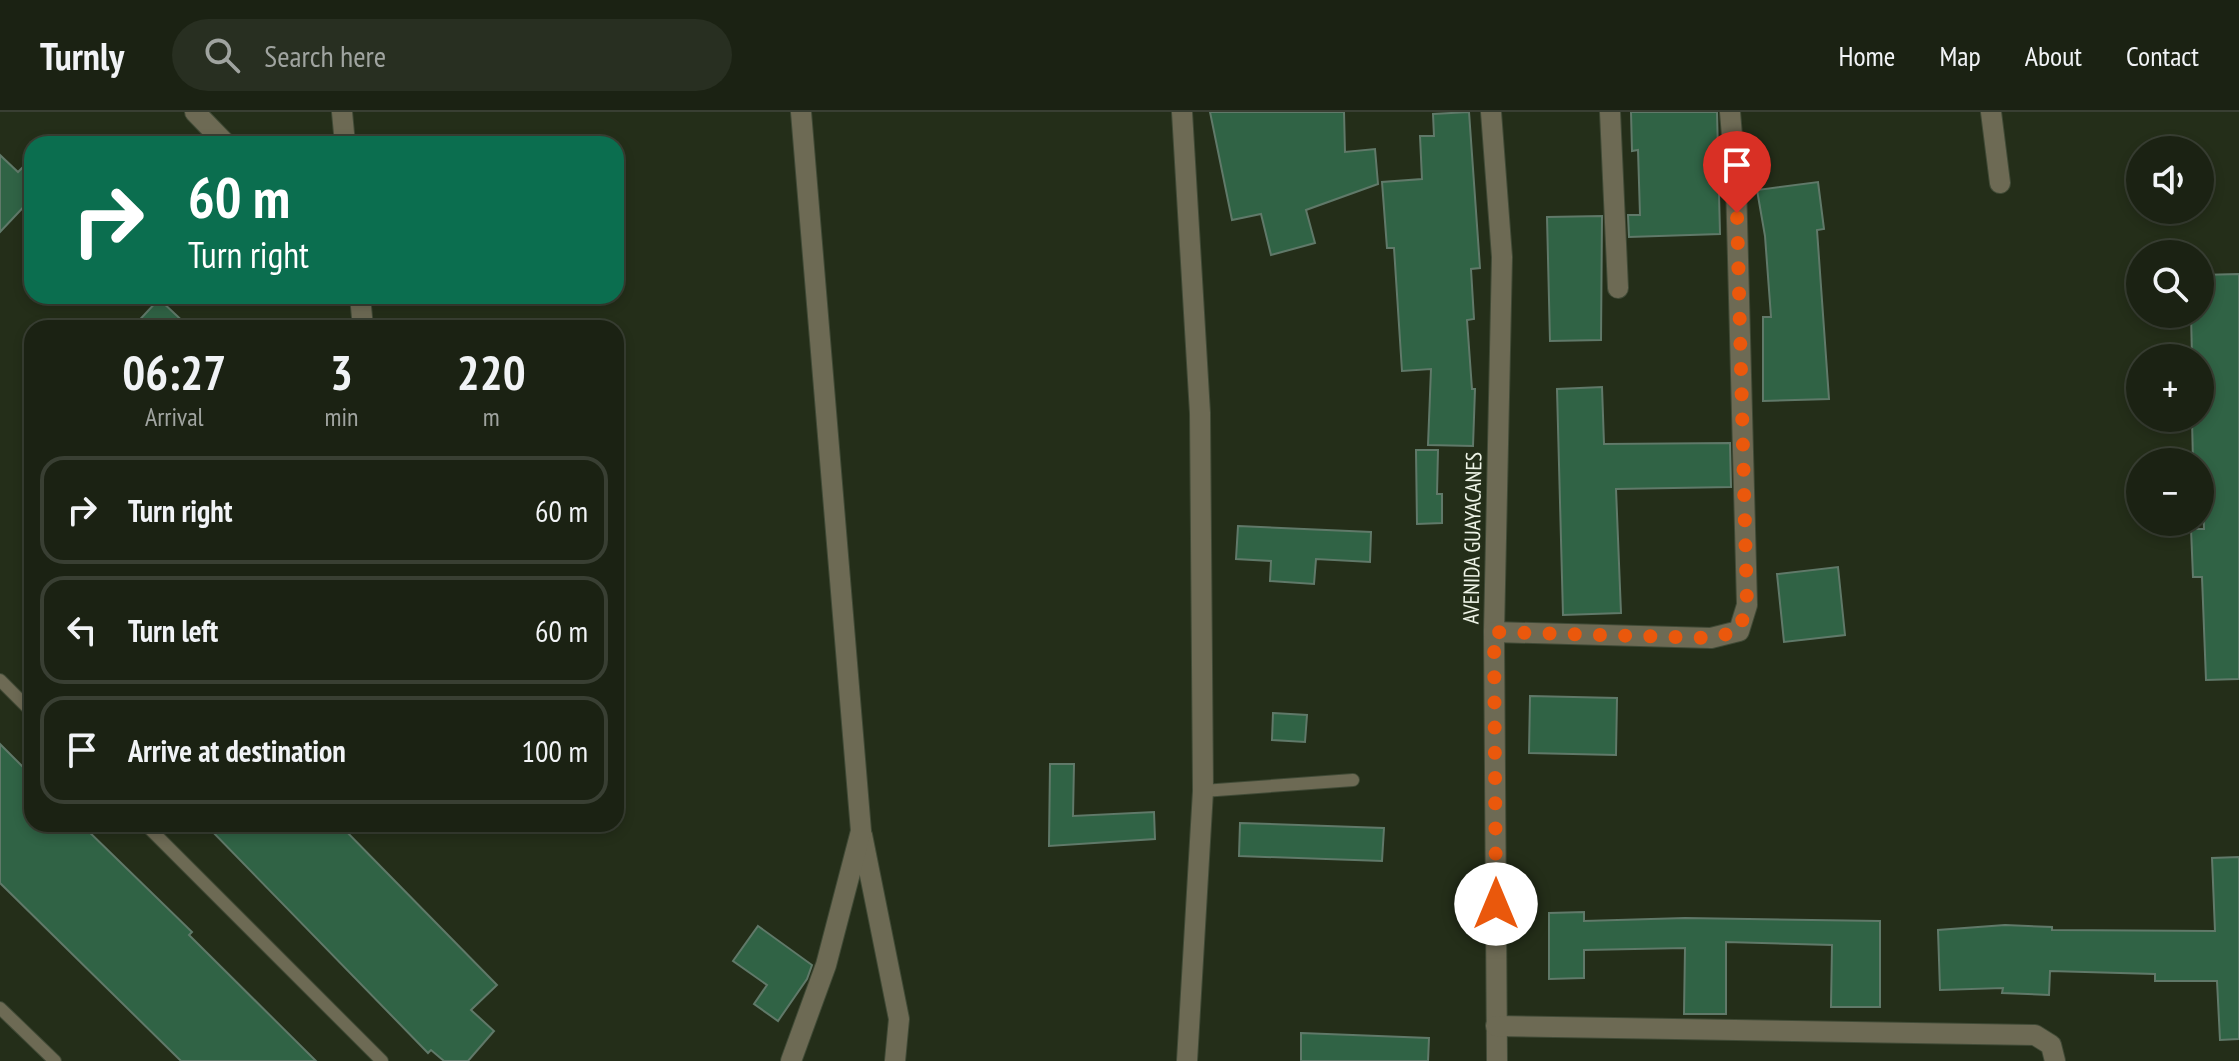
<!DOCTYPE html>
<meta charset="utf-8">
<style>
body{margin:0;font-family:"PT Sans Narrow",sans-serif;background:#282f21;color:#f1f3f6;height:100vh;display:flex;flex-direction:column;font-size:30px;white-space:nowrap}
*{box-sizing:border-box;margin:0}
p{font-size:26px;color:#a0a4a0}
.icon{flex:none;width:44px;height:44px;fill:none;stroke:currentColor;stroke-width:2;stroke-linecap:round;stroke-linejoin:round}
.map{position:relative;flex:1;overflow:hidden}
.side{position:absolute;left:24px;top:208px;width:600px;height:512px;display:flex;flex-direction:column;background:#1b2213;border-radius:24px;box-shadow:0 4px 12px #0003,0 0 0 2px #393f33}
.side>*{flex:none}
.top-card{position:absolute;left:24px;top:24px;width:600px;height:168px;border-radius:24px;box-shadow:0 4px 12px #0003,0 0 0 2px #393f33;background:#0b6e4f;color:#fff;overflow:hidden}
.controls{position:absolute;left:2126px;top:24px;display:grid;gap:16px}
.controls a{display:grid;place-items:center;width:88px;height:88px;border-radius:50%;background:#1b2213;box-shadow:0 4px 12px #0003,0 0 0 2px #393f33;font-size:40px}
.pin{position:absolute;display:grid;place-items:center;width:68px;height:68px;color:#fff;margin:-82px -34px;border-radius:50% 50% 50% 0;rotate:-45deg;box-shadow:0 0 8px #0007}
.pin .icon{rotate:45deg}
.me{position:absolute;width:88px;margin:-44px;rotate:0deg;stroke-linejoin:round;filter:drop-shadow(0 0 6px #0008)}
.turn{display:flex;align-items:center;gap:28px;height:168px;padding:0 32px;font-size:36px}
.turn .icon{width:104px;height:104px;stroke-width:2.5}
.turn b{display:block;font-size:56px;line-height:68px}
.eta{display:flex;justify-content:space-evenly;align-items:center;height:136px;text-align:center}
.eta b{font-size:48px;font-weight:700;line-height:56px}
ul{padding:0;list-style:none}
li{display:flex;align-items:center;gap:24px;height:108px;margin:0 16px 12px;padding:0 16px;border:4px solid #393f33;border-radius:24px}
li div{flex:1}
li b{display:block;font-size:30px}
li em{font-style:normal}
header{display:flex;align-items:center;gap:48px;box-sizing:border-box;height:112px;padding:0 40px;background:#1b2213;border-bottom:2px solid #393f33}
header strong{font-size:38px}
nav{display:flex;gap:44px;margin-inline-start:auto;font-size:28px}
.search{width:560px;height:72px;background:#282f21;display:flex;align-items:center;gap:20px;box-sizing:border-box;padding:0 28px;border-radius:44px;color:#a0a4a0;font-size:30px}
.map>svg:first-child{display:block}
.building{fill:#306345;stroke:#607969;stroke-width:2}
.lines{fill:none;stroke-linecap:round;stroke-linejoin:round}
.lane-casing{stroke:#404a36;stroke-width:14}
.street-casing{stroke:#404a36;stroke-width:22}
.lane{stroke:#6d6a54;stroke-width:12}
.street{stroke:#6d6a54;stroke-width:20}
.route{stroke:#ea580c;stroke-width:14;stroke-dasharray:0 25.2}
.labels{text-anchor:middle;dominant-baseline:central;stroke-width:6;stroke-linejoin:round;paint-order:stroke}
.street-label{font-size:22px;fill:#eef4e7;stroke:#242e19}
</style>
<header>
<strong>Turnly</strong>
<div class="search"><svg class="icon" aria-label="search" viewBox="0 0 24 24"><circle cx="10" cy="10" r="6"/><path d="M15 15l6 6"/></svg>Search here</div>
<nav><a>Home</a><a>Map</a><a>About</a><a>Contact</a></nav>
</header>
<div class="map">
<svg width="2239" height="949" viewBox="0 0 2239 949">
<rect width="100%" height="100%" fill="#242e19"/>
<g class="building">
<polygon points="1210,0 1344,0 1345,40 1375,37 1378,72 1306,98 1315,131 1271,143 1261,102 1232,108"/>
<polygon points="1469,0 1480,156 1471,157 1474,207 1467,208 1472,277 1475,277 1473,334 1428,333 1431,257 1402,259 1394,136 1387,136 1382,70 1422,67 1420,24 1434,24 1433,2"/>
<polygon points="1631,0 1717,0 1720,122 1629,125 1628,103 1640,103 1638,38 1632,39"/>
<polygon points="0,43 18,60 32,46 32,86 0,120"/>
<polygon points="1818,70 1824,117 1817,118 1829,287 1763,289 1763,205 1771,205 1765,124 1757,78"/>
<polygon points="1602,104 1601,228 1550,229 1547,105"/>
<polygon points="2239,162 2239,567 2206,568 2202,465 2193,465 2191,417 2204,417 2202,356 2200,350 2193,350 2192,308 2200,308 2200,246 2192,246 2191,202 2200,202 2200,163"/>
<polygon points="159,187 190,216 132,216"/>
<polygon points="1602,275 1604,332 1730,331 1731,375 1616,377 1621,501 1563,503 1557,277"/>
<polygon points="1416,338 1438,338 1437,382 1442,382 1442,411 1417,412"/>
<polygon points="1238,414 1371,420 1370,450 1316,447 1314,472 1270,469 1271,449 1236,447"/>
<polygon points="1838,455 1845,523 1784,530 1777,462"/>
<polygon points="1530,584 1617,586 1616,643 1529,641"/>
<polygon points="1273,601 1307,603 1305,630 1272,628"/>
<polygon points="0,632 32,664 32,712 81,712 192,820 189,823 316,949 181,949 0,771"/>
<polygon points="1050,652 1074,652 1073,704 1154,700 1155,727 1049,734"/>
<polygon points="1240,711 1384,716 1382,749 1239,744"/>
<polygon points="205,712 339,712 497,873 471,898 494,919 468,949 444,949 431,938 428,941"/>
<polygon points="2239,745 2239,927 2220,928 2217,869 2155,869 2155,862 2050,859 2049,883 2002,881 2003,876 1940,878 1938,818 2005,813 2052,815 2052,818 2215,819 2212,746"/>
<polygon points="1584,800 1584,809 1685,806 1880,809 1880,895 1831,895 1832,833 1726,830 1726,902 1684,902 1685,836 1584,838 1584,866 1549,867 1549,801"/>
<polygon points="758,814 812,853 807,867 778,909 754,892 767,873 733,849"/>
<polygon points="1301,921 1429,926 1428,949 1301,949"/>
</g>
<g class="lines">
<g class="lane-casing">
<g id="lane">
<polyline points="0,568 32,600"/>
<polyline points="1203,679 1353,668"/>
<polyline points="145,712 382,949"/>
<polyline points="0,896 55,949"/>
</g>
</g>
<g class="street-casing">
<g id="street">
<polyline points="195,0 226,32"/>
<polyline points="342,0 345,32"/>
<polyline points="1182,0 1200,301 1203,679 1187,949"/>
<polyline points="1491,0 1502,145 1494,520 1497,949"/>
<polyline points="1610,0 1618,176"/>
<polyline points="1991,0 2000,71"/>
<polyline points="360,184 363,216"/>
<polyline points="1494,520 1711,526 1739,519 1747,493 1736,71 1730,0"/>
<polyline points="862,723 899,907 895,949"/>
<polyline points="1496,914 2035,923 2051,933 2055,949"/>
<polyline points="791,949 826,853 861,719 801,0"/>
</g>
</g>
<use href="#lane" class="lane"/>
<use href="#street" class="street"/>
</g>
<g class="lines">
<polyline class="route" points="1496,792 1494,520 1711,526 1739,519 1747,493 1737,101"/>
</g>
<g class="labels">
<g class="street-label">
<text transform="translate(1472 426) rotate(-89)">AVENIDA GUAYACANES</text>
</g>
</g>
</svg>
<div class="controls">
<a><svg class="icon" aria-label="sound" viewBox="0 0 24 24"><path d="M4 9h4l5-4v14l-5-4H4zM17 9q2 3 0 6"/></svg></a>
<a><svg class="icon" aria-label="search" viewBox="0 0 24 24"><circle cx="10" cy="10" r="6"/><path d="M15 15l6 6"/></svg></a>
<a>+</a>
<a>−</a>
</div>
<div class="pin" style="left:1737px;top:101px;background:#d93025"><svg class="icon" aria-label="arrive" viewBox="0 0 24 24"><path d="M6 21V4h12l-3 4 3 4H6"/></svg></div>
<svg class="me" style="left:1496px;top:792px" viewBox="-20 -20 40 40"><circle r="19" fill="#fff"/><path d="M0-13L10 11 0 6-10 11z" fill="#ea580c"/></svg>
<div class="top-card">
<div class="turn"><svg class="icon" aria-label="right" viewBox="0 0 24 24"><path d="M7 20v-9h11M14 6l5 5-5 5"/></svg><div><b>60 m</b>Turn right</div></div>
</div>
<section class="side">
<div class="eta">
<div><b>06:27</b><p>Arrival</p></div>
<div><b>3</b><p>min</p></div>
<div><b>220</b><p>m</p></div>
</div>
<ul>
<li><svg class="icon" aria-label="right" viewBox="0 0 24 24"><path d="M7 20v-9h11M14 6l5 5-5 5"/></svg><div><b>Turn right</b></div><em>60 m</em></li>
<li><svg class="icon" aria-label="left" viewBox="0 0 24 24"><path d="M17 20v-9H6M10 6l-5 5 5 5"/></svg><div><b>Turn left</b></div><em>60 m</em></li>
<li><svg class="icon" aria-label="arrive" viewBox="0 0 24 24"><path d="M6 21V4h12l-3 4 3 4H6"/></svg><div><b>Arrive at destination</b></div><em>100 m</em></li>
</ul>
</section>
</div>
